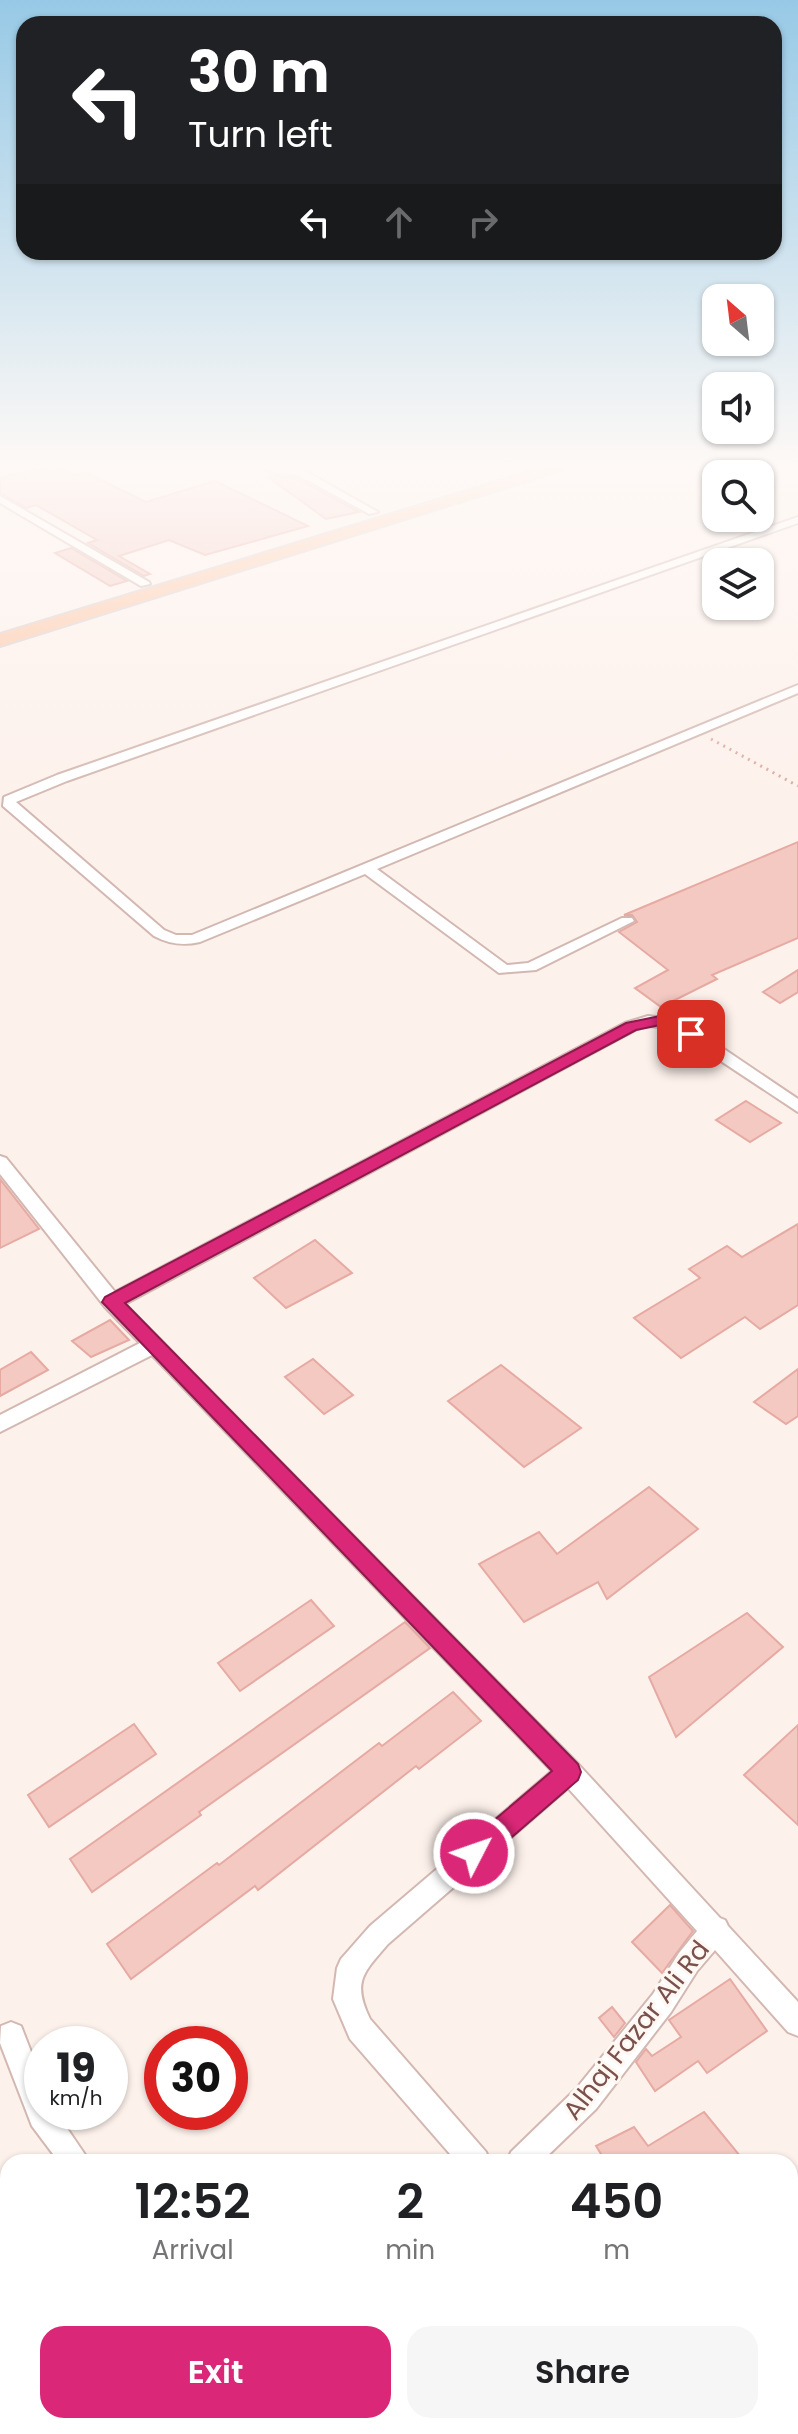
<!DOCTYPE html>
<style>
body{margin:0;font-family:Poppins,sans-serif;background:#f6f6f6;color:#202124;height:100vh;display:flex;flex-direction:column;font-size:30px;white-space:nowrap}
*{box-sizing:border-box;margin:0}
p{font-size:26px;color:#757577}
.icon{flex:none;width:44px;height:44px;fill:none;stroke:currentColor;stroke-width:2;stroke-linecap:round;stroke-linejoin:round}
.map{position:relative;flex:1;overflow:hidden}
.side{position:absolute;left:0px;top:2154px;width:798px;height:280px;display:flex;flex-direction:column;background:#fff;border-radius:24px 24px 0 0;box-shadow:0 2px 6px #0004}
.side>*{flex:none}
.guide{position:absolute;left:16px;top:16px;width:766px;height:244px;border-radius:24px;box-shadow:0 2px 6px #0004;background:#202124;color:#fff;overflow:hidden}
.needle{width:52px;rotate:332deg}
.controls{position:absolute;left:702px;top:284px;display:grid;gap:16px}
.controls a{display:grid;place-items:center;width:72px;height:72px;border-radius:16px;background:#fff;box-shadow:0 2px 6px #0004;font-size:40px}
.speed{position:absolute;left:24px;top:2026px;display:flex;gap:16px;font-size:40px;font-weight:700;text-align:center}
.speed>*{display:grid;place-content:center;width:104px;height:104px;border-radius:50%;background:#fff;box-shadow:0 2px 6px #0004;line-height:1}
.speed small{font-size:20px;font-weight:400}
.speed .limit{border:12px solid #d22;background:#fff;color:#111}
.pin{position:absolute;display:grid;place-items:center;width:68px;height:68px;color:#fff;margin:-34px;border-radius:16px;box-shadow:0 4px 12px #0006}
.me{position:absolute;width:88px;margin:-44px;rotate:49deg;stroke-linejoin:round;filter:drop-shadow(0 0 6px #0008)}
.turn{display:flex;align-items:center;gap:28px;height:168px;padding:0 40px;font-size:36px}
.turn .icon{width:104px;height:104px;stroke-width:2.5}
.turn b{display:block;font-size:56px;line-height:68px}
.lanes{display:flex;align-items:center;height:76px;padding:0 40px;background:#0003;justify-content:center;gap:40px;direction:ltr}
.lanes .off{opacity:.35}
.eta{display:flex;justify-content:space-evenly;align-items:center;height:136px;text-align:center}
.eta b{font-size:48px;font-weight:600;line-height:56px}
.cta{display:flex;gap:16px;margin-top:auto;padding:16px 40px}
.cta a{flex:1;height:92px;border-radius:24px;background:#db2777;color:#fff;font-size:32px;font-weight:600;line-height:92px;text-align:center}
.cta a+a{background:#f6f6f6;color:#202124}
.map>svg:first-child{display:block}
.building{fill:#f3c9c2;stroke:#e6aaa2;stroke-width:2}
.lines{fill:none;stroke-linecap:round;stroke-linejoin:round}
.street-casing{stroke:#d3b8b2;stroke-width:4}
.primary-casing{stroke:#dacecd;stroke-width:4}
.path{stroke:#d9aba4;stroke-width:3;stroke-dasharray:2 5;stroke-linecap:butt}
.street{fill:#fff;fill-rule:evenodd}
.primary{fill:#fcc4a3;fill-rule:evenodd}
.route{fill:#db2777;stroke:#8e194d;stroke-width:2}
.labels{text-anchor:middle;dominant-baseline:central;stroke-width:6;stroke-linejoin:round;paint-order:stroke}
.near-street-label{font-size:26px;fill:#7a514c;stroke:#fff7f2}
</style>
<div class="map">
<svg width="798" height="2434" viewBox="0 0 798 2434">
<rect width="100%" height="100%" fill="#fdf1eb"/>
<g class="building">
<polygon points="53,465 73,476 85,472 146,502 215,481 308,526 205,555 169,540 119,556 150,574 144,576 88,543 97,540 36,505 26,508 0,493 0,478"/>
<polygon points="273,476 297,478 359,512 326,519 268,477"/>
<polygon points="71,548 127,581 110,586 55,553"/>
<polygon points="798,842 798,938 712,975 717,979 661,1007 635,988 668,970 619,932 637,922 632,915 624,915"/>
<polygon points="798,970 798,992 780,1003 763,992"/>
<polygon points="746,1101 781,1123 750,1142 716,1120"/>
<polygon points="0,1179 39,1229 0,1248"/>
<polygon points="798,1224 798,1305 760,1329 745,1317 681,1358 634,1318 700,1278 689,1269 727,1246 742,1257"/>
<polygon points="315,1240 352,1273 286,1308 254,1278"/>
<polygon points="110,1320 129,1340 91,1357 72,1341"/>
<polygon points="31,1352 48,1370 0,1396 0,1370"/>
<polygon points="313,1359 353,1395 324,1414 285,1377"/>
<polygon points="501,1365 581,1428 524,1467 448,1401"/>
<polygon points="798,1369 798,1416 786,1424 754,1402"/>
<polygon points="649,1487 698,1529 607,1599 598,1582 524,1622 479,1564 539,1532 557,1554"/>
<polygon points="311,1600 334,1626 240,1691 218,1663"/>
<polygon points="747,1613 783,1647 676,1737 649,1677"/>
<polygon points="405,1622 430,1648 199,1812 201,1815 92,1892 70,1859"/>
<polygon points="453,1692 481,1721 419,1769 416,1766 258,1890 255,1886 131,1979 107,1944 217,1863 219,1865 379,1743 382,1746"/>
<polygon points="134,1724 156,1754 49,1827 28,1795"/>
<polygon points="798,1725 798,1825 744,1775"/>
<polygon points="670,1905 693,1931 662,1973 632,1942"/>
<polygon points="730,1979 767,2031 707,2073 698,2061 655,2091 636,2062 646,2049 652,2056 681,2037 669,2020"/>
<polygon points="612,2007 625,2023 614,2037 599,2018"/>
<polygon points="704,2112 745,2162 606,2162 596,2146 634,2127 648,2146"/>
</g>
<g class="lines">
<g class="street-casing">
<g id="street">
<polygon points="248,462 303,470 378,512 369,514 298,475 275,473"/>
<polygon points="0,496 149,582 150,584 141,586 0,503"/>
<path d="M 798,517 L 798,523 L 67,781 L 16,802 L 164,930 L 176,935 L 192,935 L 798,685 L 798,693 L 377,869 L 507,965 L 528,963 L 622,918 L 632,918 L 634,921 L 536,970 L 499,973 L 365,874 L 200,942 C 183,946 169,944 154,936 L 3,806 L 4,797 L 57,775 Z"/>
<path d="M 648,1016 L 681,1020 L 798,1099 L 798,1112 L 671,1028 L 649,1026 L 637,1029 L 125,1304 L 578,1764 L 720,1918 L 725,1920 L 728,1926 L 798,2002 L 798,2036 L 788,2032 L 715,1950 L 697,1971 L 671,2012 L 596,2109 L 541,2162 L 507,2162 L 511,2152 L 576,2089 L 653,1994 L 679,1953 L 697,1931 L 568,1788 L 388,1944 C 363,1973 352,1982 370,2019 L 486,2152 L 490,2162 L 457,2162 L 350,2039 L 333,1999 L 337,1968 L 341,1959 L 370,1926 L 552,1771 L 152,1355 L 0,1432 L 0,1415 L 140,1343 L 105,1307 L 0,1174 L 0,1156 L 6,1158 L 115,1292 L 625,1023 Z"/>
<polygon points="11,2022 21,2026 42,2080 42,2112 56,2112 90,2162 59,2162 32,2126 0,2043 1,2026"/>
<polygon points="798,2332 798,2365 790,2368 790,2335"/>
<polygon points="8,2367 8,2401 0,2405 0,2371"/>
<rect x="523" y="2426" width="32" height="8"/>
</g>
</g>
<g class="primary-casing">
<polygon id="primary" points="561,462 587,462 0,646 0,634"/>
</g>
<polyline class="path" points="711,739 798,786"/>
<use href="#street" class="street"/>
<use href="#primary" class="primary"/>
</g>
<linearGradient id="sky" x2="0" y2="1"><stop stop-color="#97c9e6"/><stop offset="0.58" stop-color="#fef9f6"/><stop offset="1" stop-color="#fef9f6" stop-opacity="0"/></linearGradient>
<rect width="798" height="803" fill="url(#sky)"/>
<polygon class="route" points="660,1016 680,1020 699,1034 691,1039 660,1025 636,1030 125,1303 578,1764 581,1772 578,1780 483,1862 474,1866 465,1862 461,1853 465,1845 552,1771 102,1302 105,1297 626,1023"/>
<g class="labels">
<g class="near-street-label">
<text transform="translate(636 2030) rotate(-52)">Alhaj Fazar Ali Rd</text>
</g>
</g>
</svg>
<div class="controls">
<a><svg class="needle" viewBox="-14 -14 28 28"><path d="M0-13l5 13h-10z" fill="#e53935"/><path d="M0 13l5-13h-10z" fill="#757577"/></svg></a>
<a><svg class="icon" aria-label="sound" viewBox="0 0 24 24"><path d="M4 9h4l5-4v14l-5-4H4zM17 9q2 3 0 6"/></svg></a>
<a><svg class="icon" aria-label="search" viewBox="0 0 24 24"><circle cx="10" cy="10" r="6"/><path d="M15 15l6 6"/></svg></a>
<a><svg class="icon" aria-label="layers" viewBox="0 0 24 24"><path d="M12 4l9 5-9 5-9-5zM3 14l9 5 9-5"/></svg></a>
</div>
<div class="speed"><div>19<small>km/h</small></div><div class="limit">30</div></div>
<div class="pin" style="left:691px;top:1034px;background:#d93025"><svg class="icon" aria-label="arrive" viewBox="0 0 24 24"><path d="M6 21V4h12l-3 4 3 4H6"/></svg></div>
<svg class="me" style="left:474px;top:1853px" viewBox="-20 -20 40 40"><circle r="17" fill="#db2777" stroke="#fff" stroke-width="3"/><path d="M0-11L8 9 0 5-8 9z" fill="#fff"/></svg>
<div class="guide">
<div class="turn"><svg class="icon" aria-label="left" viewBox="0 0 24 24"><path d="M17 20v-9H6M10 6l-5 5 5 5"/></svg><div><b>30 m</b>Turn left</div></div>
<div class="lanes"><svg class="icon" aria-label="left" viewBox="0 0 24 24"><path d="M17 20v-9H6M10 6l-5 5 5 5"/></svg><svg class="icon off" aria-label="ahead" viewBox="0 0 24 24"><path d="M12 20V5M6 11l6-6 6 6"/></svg><svg class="icon off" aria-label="right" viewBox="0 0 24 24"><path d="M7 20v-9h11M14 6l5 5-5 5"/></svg></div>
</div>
<section class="side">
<div class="eta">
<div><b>12:52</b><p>Arrival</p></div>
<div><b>2</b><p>min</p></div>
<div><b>450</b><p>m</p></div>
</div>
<div class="cta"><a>Exit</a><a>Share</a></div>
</section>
</div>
